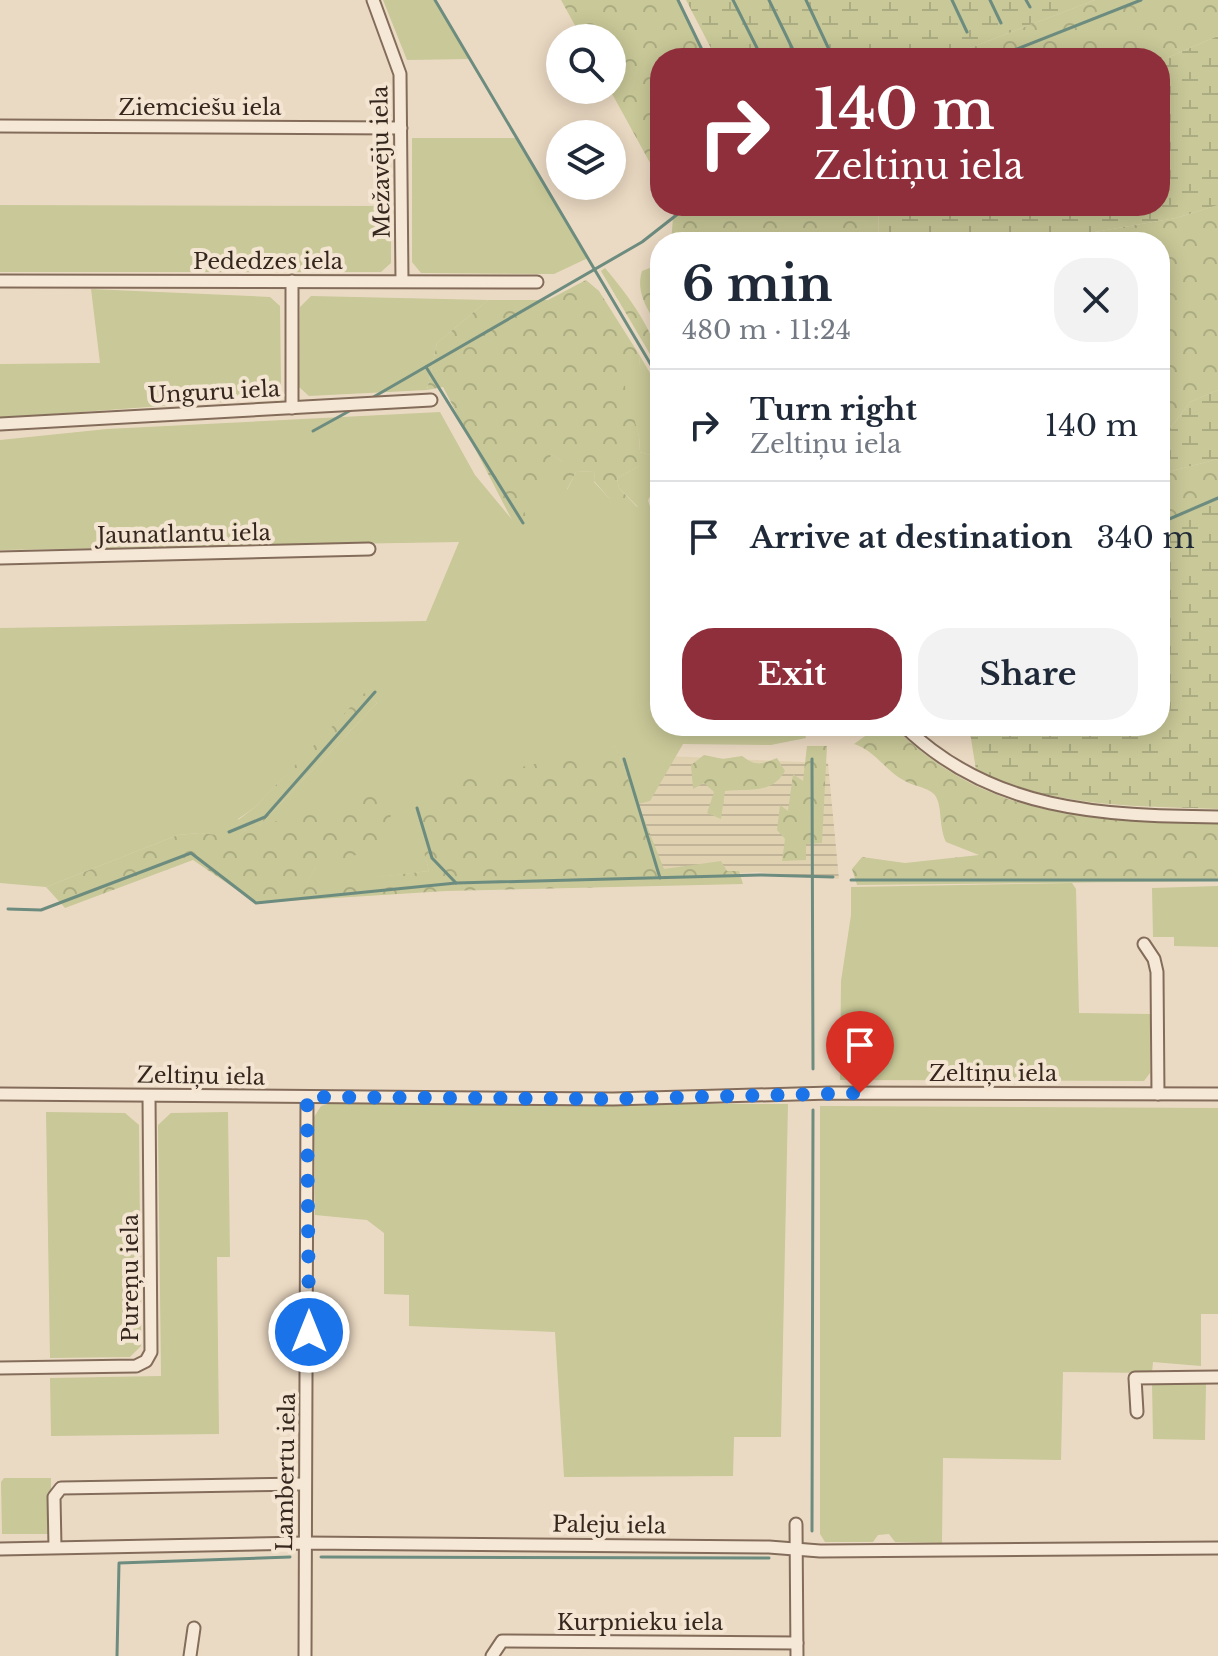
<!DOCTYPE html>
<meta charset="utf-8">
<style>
body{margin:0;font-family:"Libre Baskerville",serif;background:#f2f2f3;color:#1f2937;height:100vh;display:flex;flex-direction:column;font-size:30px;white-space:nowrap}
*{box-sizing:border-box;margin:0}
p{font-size:26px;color:#747a83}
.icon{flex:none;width:44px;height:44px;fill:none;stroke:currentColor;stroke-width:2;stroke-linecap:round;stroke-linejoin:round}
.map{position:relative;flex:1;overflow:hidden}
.sheet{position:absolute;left:650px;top:232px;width:520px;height:504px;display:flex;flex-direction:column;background:#fff;border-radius:32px;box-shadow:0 4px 20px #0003}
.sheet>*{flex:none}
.banner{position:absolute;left:650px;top:48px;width:520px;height:168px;border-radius:32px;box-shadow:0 4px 20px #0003;background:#902f3c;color:#fff;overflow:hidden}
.fabs{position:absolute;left:546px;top:24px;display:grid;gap:16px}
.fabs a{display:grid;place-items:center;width:80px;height:80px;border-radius:50%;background:#fff;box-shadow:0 4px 20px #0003;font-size:40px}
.pin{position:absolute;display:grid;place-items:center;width:68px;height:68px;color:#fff;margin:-82px -34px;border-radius:50% 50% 50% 0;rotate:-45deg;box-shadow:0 0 8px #0007}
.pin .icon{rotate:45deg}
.me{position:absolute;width:88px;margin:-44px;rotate:0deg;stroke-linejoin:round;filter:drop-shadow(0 0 6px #0008)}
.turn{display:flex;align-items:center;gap:28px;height:168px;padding:0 32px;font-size:36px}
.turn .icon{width:104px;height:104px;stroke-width:2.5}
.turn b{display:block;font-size:56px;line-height:68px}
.round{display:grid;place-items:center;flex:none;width:84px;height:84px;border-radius:32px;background:#f2f2f3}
.overview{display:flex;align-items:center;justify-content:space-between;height:136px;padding:0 32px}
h1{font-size:48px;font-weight:700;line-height:60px}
.cta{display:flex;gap:16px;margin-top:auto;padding:16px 32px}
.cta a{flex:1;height:92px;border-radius:32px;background:#902f3c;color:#fff;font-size:32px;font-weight:700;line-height:92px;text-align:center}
.cta a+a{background:#f2f2f3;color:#1f2937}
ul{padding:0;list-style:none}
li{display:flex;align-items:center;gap:24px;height:112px;padding:0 32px;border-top:2px solid #e0e1e3}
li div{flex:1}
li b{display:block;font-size:30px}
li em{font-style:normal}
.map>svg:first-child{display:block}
.farmland{fill:url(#farmland-rules)}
.green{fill:#c8c898}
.forest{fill:url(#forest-crowns)}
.wetland{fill:url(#wetland-marsh)}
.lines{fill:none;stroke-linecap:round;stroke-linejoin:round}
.stream{stroke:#6d8c80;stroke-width:3}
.minor-casing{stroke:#846c5b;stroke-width:15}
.minor{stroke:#f6e8d6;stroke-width:11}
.route{stroke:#1a73e8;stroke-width:14;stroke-dasharray:0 25.2}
.labels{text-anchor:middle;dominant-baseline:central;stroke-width:8;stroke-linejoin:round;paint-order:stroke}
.street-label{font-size:22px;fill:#35261e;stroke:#f3e5d2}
</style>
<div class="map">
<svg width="1218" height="1656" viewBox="0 0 1218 1656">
<defs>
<pattern id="farmland-rules" width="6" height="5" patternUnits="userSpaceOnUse" patternTransform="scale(2)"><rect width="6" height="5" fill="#e0d2b1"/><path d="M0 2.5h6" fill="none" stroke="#c1b498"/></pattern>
<pattern id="forest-crowns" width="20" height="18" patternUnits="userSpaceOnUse" patternTransform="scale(2)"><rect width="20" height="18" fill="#c8c898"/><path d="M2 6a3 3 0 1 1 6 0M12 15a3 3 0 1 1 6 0" fill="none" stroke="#acac83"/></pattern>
<pattern id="wetland-marsh" width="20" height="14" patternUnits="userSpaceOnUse" patternTransform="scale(2)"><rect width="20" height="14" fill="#c8c898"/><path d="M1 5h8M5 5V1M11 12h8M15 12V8" fill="none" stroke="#acac83"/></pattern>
</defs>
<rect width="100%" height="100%" fill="#ebdac3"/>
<polygon class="farmland" points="608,726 621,754 828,763 839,879 757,872 657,879"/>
<g class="green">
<polygon points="383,0 435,0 470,59 407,60"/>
<polygon points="412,138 517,138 588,258 554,274 421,273 412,262"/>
<polygon points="0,205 391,206 391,263 381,272 0,272"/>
<polygon points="91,289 270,297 280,306 281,388 270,398 0,418 0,364 100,363"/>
<polygon points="311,296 488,300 437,343 427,390 309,396 299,387 300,307"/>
<polygon points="615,350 639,366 640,356 660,390 660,458 640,452 639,436 614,360"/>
<polygon points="440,412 475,475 514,522 515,492 551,454 563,462 567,490 576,472 595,471 594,482 609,498 638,507 619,488 617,478 639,466 660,466 659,482 648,500 651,510 660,502 660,726 803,726 806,738 771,745 683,744 650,801 638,804 615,746 413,808 429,871 305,886 316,867 258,827 377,703 364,694 254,808 238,819 246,830 235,838 200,833 178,835 46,887 0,883 0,628 426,621 459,542 0,550 0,440 107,429"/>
<polygon points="1072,883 1076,889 1079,1013 1150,1014 1150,1073 1144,1081 840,1080 841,981 851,915 851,887"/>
<polygon points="1218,886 1218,947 1174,946 1174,937 1153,937 1152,888"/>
<polygon points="334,1102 788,1104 781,1437 734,1437 733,1476 564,1477 555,1332 409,1326 409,1295 384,1294 384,1233 367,1220 315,1215 314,1117 321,1106"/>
<polygon points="820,1106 1218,1108 1218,1314 1201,1314 1201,1366 1153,1362 1152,1373 1063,1372 1061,1460 943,1458 942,1543 895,1542 889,1534 878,1535 873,1542 825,1542 820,1534"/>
<polygon points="46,1112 125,1113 139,1125 141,1346 130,1357 50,1358"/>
<polygon points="228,1112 230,1257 217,1257 219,1434 51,1436 50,1378 161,1376 158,1125 171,1113"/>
<polygon points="1152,1382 1206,1383 1205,1440 1153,1439"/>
<polygon points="4,1478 51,1478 51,1534 2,1534 1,1482"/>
</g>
<g class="forest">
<polygon points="561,0 678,0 706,58 660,58 660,181 610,90 612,38 582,38"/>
<polygon points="1095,0 1218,0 1218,36 1160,61 1160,58 944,58"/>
<polygon points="1218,205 1218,390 1190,402 1160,442 1160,242 1037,242 1176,218"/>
<polygon points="674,206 879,206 878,242 671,242"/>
<path d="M 660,264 L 660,329 C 649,312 635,293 642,271 Z"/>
<path d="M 605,268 C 627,294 660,337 660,371 L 601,271 Z"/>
<polygon points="586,280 599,291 640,356 639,367 615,351 639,436 640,452 660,458 660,466 639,466 617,478 619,488 638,508 628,511 609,498 594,481 595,471 576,472 566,491 557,482 563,462 551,454 543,484 530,495 516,492 527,518 523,523 513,522 443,387 427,390 437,343 488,300 548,300"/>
<polygon points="1218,459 1218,498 1160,523 1160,474"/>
<polygon points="364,693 377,703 259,826 390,790 393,801 386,846 316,867 306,885 429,871 412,808 441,785 615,746 664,869 721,861 727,871 739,871 743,884 446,891 256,903 193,860 65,908 46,887 178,835 200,833 235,837 246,830 238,820 254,808"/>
<path d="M 879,726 L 893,726 C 989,822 1092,819 1218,822 L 1218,881 L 857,885 L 852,869 L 862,857 L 905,863 L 979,855 L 946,842 C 938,825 943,804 934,794 C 927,787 913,786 905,781 C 885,771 875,750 854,744 Z"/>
<polygon points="807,746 827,746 822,843 806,844 806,860 782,861 785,839 777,830 780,805 788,811 793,774 803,781"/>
<path d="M 704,755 L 723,759 L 742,756 C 757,767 761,764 777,758 L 785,771 C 771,795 749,788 725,791 L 721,819 L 707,813 L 714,792 L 704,783 L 693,789 L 691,765 Z"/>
</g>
<g class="wetland">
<polygon points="686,0 1095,0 944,58 716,58"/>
<polygon points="1218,36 1218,205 1176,218 1037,242 878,242 879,206 1160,206 1160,61"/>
<polygon points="1218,390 1218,459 1160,474 1160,442 1190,402"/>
<path d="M 1218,498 L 1218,809 C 1135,806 1052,808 976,770 L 969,726 L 1160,726 L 1160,523 Z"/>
</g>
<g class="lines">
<g class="stream">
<polyline points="435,0 660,380"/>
<polyline points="678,0 706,58"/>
<polyline points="733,0 762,58"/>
<polyline points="769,0 797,58"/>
<polyline points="806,0 833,58"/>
<polyline points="952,0 967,32"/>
<polyline points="990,0 1001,23"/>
<polyline points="1026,0 1030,7"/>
<polyline points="994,58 1141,0"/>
<polyline points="426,367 523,523"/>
<polyline points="370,399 642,242 688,206"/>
<polyline points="313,431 353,409"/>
<polyline points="1160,523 1218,498"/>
<polyline points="624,759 660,878"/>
<polyline points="812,759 813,1069"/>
<polyline points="417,808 432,858 456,883"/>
<polyline points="229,832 265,817 375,692"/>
<polyline points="851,880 1218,880"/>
<polyline points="8,909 41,910 191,853 256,903 456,883 760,875 833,877"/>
<polyline points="812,1531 813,1110"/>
<polyline points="321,1557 769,1558"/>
<polyline points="117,1656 119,1563 290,1557"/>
</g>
<g class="minor-casing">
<g id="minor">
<polyline points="373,0 400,74 402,281"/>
<polyline points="0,126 401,128"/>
<polyline points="0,281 537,282"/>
<polyline points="292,408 292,281"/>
<polyline points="0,424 431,400"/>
<polyline points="0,558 369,549"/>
<path d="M 904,726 C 991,811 1102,816 1218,817"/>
<polyline points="1144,944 1154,959 1157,972 1158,1094"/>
<polyline points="0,1094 613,1099 831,1093 1218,1094"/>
<polyline points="0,1368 136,1366 146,1361 151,1352 149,1096"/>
<polyline points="1137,1412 1135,1378 1218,1377"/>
<polyline points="796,1524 797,1656"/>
<polyline points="55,1547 54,1497 61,1488 305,1484"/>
<polyline points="0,1549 305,1543 769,1547 820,1551 1218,1548"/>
<polyline points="190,1656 194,1628"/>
<polyline points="305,1656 307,1097"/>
<polyline points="492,1656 502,1641 797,1643"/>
</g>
</g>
<use href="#minor" class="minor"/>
</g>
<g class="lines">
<polyline class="route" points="309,1332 307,1097 613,1099 860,1093"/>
</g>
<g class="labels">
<g class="street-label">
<text x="200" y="107">Ziemciešu iela</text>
<text transform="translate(381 162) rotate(-91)">Mežavēju iela</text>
<text x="268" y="261">Pededzes iela</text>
<text transform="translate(214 392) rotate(-3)">Unguru iela</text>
<text transform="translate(184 534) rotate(-1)">Jaunatlantu iela</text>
<text x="993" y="1073">Zeltiņu iela</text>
<text transform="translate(201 1076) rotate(1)">Zeltiņu iela</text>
<text transform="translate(130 1278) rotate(-90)">Pureņu iela</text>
<text transform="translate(286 1472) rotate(-89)">Lambertu iela</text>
<text transform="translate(609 1525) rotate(1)">Paleju iela</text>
<text x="640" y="1622">Kurpnieku iela</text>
</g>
</g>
</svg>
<div class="fabs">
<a><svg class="icon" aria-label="search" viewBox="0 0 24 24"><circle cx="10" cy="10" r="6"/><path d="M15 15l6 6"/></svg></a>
<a><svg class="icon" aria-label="layers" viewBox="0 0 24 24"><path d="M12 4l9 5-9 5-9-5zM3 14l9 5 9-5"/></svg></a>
</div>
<div class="pin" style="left:860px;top:1093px;background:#d93025"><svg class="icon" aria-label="arrive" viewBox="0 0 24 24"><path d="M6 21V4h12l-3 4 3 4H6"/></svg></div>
<svg class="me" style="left:309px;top:1332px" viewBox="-20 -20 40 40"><circle r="17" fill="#1a73e8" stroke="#fff" stroke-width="3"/><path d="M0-11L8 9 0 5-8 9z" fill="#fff"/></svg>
<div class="banner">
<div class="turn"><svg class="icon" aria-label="right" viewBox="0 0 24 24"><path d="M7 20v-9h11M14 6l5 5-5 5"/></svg><div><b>140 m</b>Zeltiņu iela</div></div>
</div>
<section class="sheet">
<div class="overview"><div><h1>6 min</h1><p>480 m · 11:24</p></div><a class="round"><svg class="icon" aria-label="close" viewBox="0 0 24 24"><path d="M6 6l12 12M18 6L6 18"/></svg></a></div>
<ul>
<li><svg class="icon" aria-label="right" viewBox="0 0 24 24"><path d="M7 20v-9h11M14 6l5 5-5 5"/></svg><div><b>Turn right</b><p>Zeltiņu iela</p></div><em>140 m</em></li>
<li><svg class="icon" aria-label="arrive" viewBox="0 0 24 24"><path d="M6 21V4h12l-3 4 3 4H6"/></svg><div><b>Arrive at destination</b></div><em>340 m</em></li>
</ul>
<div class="cta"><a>Exit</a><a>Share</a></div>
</section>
</div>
